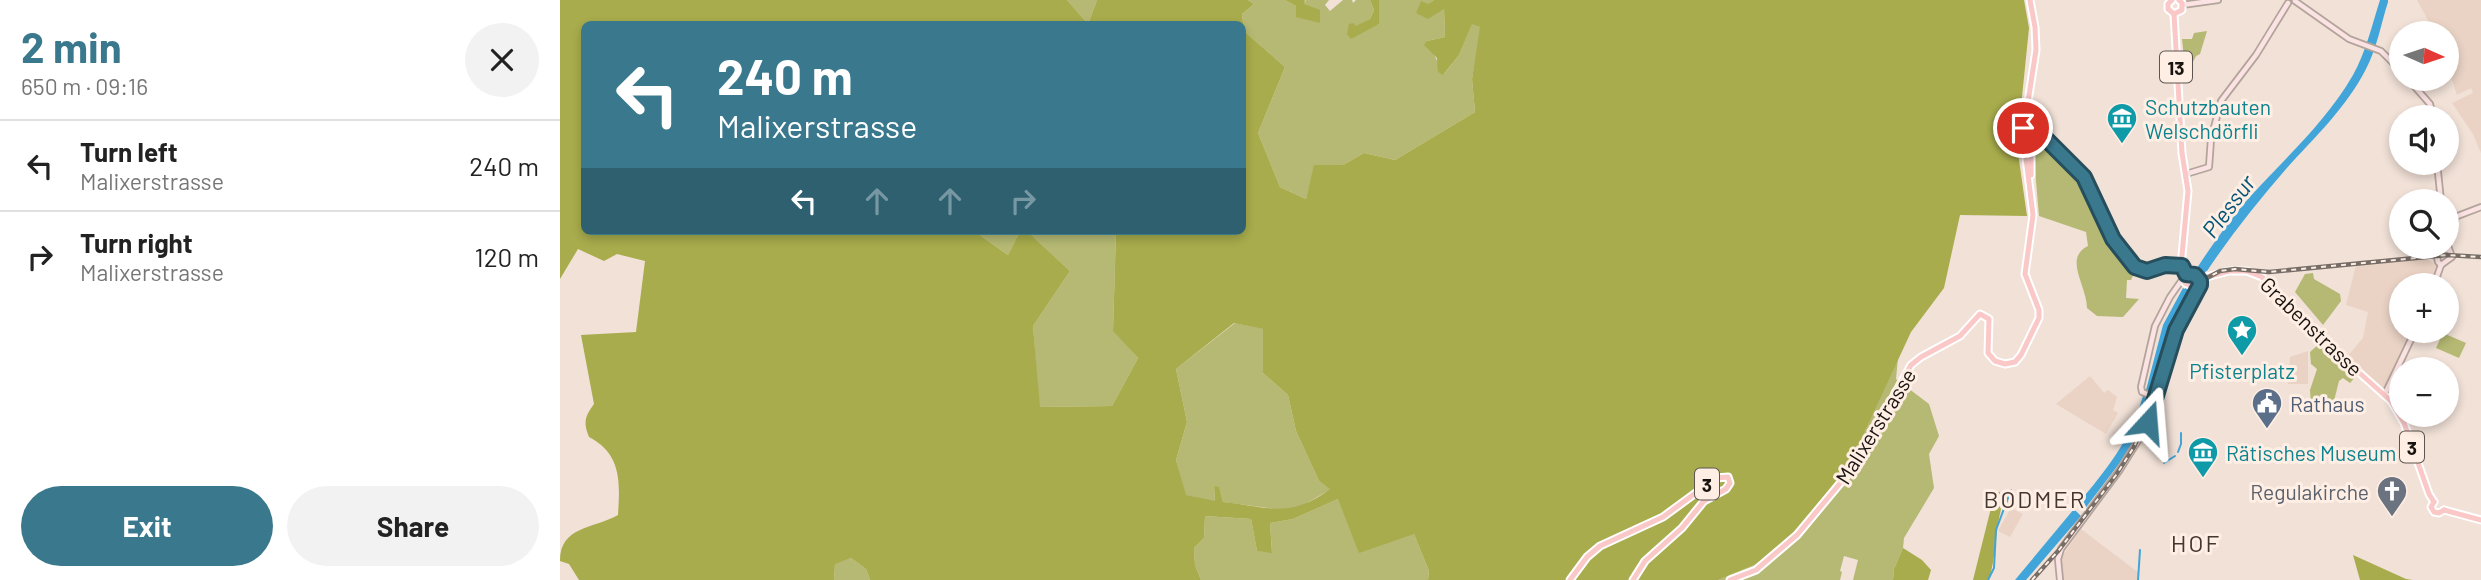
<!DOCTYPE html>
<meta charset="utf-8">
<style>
body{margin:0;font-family:Barlow,sans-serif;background:#f2f2f2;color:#222;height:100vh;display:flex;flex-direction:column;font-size:26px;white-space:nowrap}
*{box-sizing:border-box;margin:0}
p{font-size:23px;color:#767676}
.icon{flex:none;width:38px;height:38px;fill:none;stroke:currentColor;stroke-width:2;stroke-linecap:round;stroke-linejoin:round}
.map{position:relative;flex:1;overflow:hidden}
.panel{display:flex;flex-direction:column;background:#fff;width:560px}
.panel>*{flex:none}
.hud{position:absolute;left:21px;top:21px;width:665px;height:214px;border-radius:10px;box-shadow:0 4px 10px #0003;background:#3a788d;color:#fff;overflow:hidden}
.needle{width:46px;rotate:93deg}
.controls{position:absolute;left:1829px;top:21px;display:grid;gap:14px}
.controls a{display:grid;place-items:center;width:70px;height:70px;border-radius:50%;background:#fff;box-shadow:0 4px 10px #0003;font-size:35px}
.pin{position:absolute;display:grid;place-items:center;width:60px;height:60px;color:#fff;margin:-30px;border:4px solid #fff;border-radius:50%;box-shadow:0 2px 7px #0007}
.me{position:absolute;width:77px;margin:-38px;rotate:19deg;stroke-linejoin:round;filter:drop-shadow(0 0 5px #0008)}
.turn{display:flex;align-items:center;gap:24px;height:147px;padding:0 21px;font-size:32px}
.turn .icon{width:91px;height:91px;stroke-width:2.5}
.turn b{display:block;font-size:49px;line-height:60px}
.lanes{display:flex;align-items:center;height:66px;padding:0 21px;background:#0003;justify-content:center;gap:35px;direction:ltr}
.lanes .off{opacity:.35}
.round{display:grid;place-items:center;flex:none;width:74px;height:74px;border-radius:37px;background:#f2f2f2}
.overview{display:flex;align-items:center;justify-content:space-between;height:119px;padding:0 21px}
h1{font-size:42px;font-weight:700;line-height:52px;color:#3a788d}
.action{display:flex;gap:14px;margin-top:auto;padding:14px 21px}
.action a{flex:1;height:80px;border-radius:42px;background:#3a788d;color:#fff;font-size:28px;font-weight:700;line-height:80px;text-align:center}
.action a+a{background:#f2f2f2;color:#222}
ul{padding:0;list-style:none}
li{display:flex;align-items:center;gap:21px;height:91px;padding:0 21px;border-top:2px solid #e0e0e0}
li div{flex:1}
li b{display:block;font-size:26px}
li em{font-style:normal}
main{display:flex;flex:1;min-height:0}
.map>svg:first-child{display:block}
.built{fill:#ead3c5}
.green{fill:#b5b973}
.forest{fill:#a8ac4c;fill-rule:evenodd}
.water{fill:#41a5d9}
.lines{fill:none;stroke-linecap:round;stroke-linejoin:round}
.stream{stroke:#41a5d9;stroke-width:2}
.river{stroke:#41a5d9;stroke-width:8}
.secondary-casing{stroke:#b3a49b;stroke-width:8}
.primary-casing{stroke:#fff;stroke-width:9}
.secondary{stroke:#fce3e3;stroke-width:4.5}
.primary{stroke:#fac8c7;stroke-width:5}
.rail-casing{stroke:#776d67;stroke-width:4.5}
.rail{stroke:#feeee4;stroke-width:2;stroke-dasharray:5;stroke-linecap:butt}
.route-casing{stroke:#264e5c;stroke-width:18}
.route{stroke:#3a788d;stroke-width:12}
.labels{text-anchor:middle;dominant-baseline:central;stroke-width:6;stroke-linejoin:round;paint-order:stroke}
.shield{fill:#feeee4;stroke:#5d554f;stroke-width:2}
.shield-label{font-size:19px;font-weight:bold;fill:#18130f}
.culture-label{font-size:21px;fill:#0d838f;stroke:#feeee4;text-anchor:start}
.street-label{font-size:21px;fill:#18130f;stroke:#feeee4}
.service-label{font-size:21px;fill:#4e5e75;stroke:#feeee4;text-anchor:start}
.worship-label{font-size:21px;fill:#5b616d;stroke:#feeee4;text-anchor:end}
.water-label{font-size:23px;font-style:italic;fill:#005376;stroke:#feeee4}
.quarter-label{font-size:24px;letter-spacing:2px;fill:#443730;stroke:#feeee4}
</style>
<main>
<section class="panel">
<div class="overview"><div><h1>2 min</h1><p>650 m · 09:16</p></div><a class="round"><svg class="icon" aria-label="close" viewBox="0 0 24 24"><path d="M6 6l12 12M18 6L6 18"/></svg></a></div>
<ul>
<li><svg class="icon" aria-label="left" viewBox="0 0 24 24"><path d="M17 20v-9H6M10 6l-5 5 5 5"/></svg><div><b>Turn left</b><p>Malixerstrasse</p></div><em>240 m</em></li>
<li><svg class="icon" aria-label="right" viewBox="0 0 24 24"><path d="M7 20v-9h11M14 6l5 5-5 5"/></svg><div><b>Turn right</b><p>Malixerstrasse</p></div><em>120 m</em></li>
</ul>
<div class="action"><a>Exit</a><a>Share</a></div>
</section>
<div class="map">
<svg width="1921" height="580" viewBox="0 0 1921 580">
<rect width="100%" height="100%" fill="#f1e1d7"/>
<g class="built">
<polygon points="1857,0 1921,0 1921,153 1913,134 1892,103 1913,93 1911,88 1897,95 1889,71 1892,65 1887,54 1886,33 1875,33"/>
<polygon points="1863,256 1881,269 1875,285 1841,285 1841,331 1856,331 1830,394 1786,358 1803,338 1808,312 1786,305 1797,261"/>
<polygon points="1748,351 1748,384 1728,384 1730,357"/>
<polygon points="1530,376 1544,393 1548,390 1557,397 1553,410 1558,413 1546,434 1496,404"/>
<polygon points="1451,508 1463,514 1450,537 1438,531"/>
<polygon points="1521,529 1579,573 1577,580 1501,580 1502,557"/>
</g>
<g class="green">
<polygon points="507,0 537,0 528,24"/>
<polygon points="688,0 725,0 736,6 744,3 746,0 769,0 765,5 770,11 783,0 792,0 793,3 796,0 810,0 814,10 810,19 787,34 819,24 819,0 874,0 856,13 884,8 885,37 867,41 884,74 899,55 912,23 921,27 912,79 915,112 835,160 804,153 783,165 755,165 746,199 720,187 698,133 725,67 684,31 682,14 694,4"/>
<polygon points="1647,31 1640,54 1636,56 1633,62 1624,58 1622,39 1632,39 1634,33"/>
<path d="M 1477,134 L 1524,177 L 1553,239 L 1577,267 L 1571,280 L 1567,280 L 1566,298 L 1579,299 L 1563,317 L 1537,316 L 1527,308 C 1527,286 1503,258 1528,246 L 1526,232 L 1479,216 L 1473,146 L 1473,135 Z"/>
<polygon points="414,231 460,231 448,255"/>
<polygon points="467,231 556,231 553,330 578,358 552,406 479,407 473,326 510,271"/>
<polygon points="1753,273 1754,279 1780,294 1781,301 1763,325 1735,292 1745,274"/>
<polygon points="675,323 704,329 703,373 728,395 736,431 759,481 771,489 740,507 723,510 663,502 659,488 654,486 655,502 625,495 616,460 627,422 616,369"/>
<polygon points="1883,333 1906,343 1899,358 1876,348"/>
<polygon points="1759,344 1797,375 1790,383 1783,378 1779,381 1774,401 1751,404 1750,390 1757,369 1751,364 1750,352"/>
<polygon points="1338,358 1336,379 1369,404 1379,436 1369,454 1374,488 1344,538 1343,548 1334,569 1333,580 1293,580 1298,560 1284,556 1280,571 1282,572 1280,580 1158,580 1199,563 1231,537 1259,507 1286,472"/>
<polygon points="778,499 854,534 869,571 868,580 641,580 635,565 634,548 644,538 645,516 691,519 697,551 712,552 710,523 733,519"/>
<polygon points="291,558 306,569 310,580 274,580 275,563"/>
</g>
<g class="forest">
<path d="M 0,0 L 507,0 L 528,24 L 537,0 L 688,0 L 694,4 L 682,14 L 684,31 L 725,67 L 698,133 L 720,187 L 746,199 L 754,165 L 783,165 L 804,153 L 835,160 L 915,112 L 912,79 L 920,27 L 912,24 L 899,55 L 883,75 L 878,72 L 877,58 L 864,45 L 867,41 L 885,37 L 884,9 L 868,19 L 856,13 L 861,1 L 868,4 L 874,0 L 1464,0 L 1469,28 L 1457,146 L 1467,216 L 1400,215 L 1384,288 L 1351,332 L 1286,472 L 1259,507 L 1231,537 L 1199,563 L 1158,580 L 868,580 L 869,571 L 854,534 L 799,553 L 778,499 L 733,519 L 710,523 L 712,553 L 697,551 L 691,519 L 645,516 L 644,538 L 634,548 L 635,565 L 641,580 L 310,580 L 306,569 L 291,558 L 275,564 L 274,580 L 19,580 L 9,564 L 0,561 C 0,526 33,529 58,515 C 60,483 62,454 29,437 C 23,423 25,416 34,404 L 21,335 L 76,332 L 85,261 L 57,254 L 44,261 L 18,249 L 0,279 ZM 24,24 L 682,24 L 682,231 L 556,231 L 553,331 L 578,358 L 552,406 L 480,407 L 473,326 L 510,271 L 467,231 L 460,231 L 448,255 L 414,231 L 24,231 ZM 674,323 L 703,329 L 703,373 L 728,395 L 736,431 L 759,481 L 770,489 C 730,519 709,507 663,502 L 659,487 L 654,486 L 655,501 L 626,495 L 616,460 L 627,422 L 616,369 Z"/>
<polygon points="725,0 745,0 744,4 760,10 760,23 736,17 736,6"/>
<polygon points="810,0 819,0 819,24 791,39 787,34 789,24 793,23 796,26 810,19 814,10"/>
<path d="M 1435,492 L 1440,492 L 1437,502 L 1441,509 C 1435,533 1436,557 1429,580 L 1413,580 Z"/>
<polygon points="1343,548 1362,560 1371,570 1368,580 1333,580 1334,569"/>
<polygon points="1793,555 1846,579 1853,580 1800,580"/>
</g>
<g class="water">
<path d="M 1820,0 L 1828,0 L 1828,2 C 1821,24 1817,48 1806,69 C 1786,108 1755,137 1726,169 C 1698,201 1671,235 1647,271 L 1635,271 C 1654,242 1675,212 1700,186 C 1732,152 1769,117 1793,75 C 1806,52 1812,25 1820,0 Z"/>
<polygon points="1623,288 1631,293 1609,335 1594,392 1586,390 1603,325"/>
<path d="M 1583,396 L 1592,399 L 1583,423 L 1568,452 L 1524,510 L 1517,505 C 1547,469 1570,441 1583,396 Z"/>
<polygon points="1514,509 1521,516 1466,580 1455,580"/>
</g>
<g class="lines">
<g class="stream">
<polyline points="1618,452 1621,444 1621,433"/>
<polyline points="1604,463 1615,456"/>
<polyline points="1428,580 1434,568 1436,530 1451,490"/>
<polyline points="1578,580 1580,550"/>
</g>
<polyline class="river" points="1622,300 1646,264"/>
<g class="secondary-casing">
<g id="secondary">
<polyline points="1735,1 1789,39 1821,51 1841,71"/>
<polyline points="1622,5 1658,0"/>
<polyline points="1848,79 1870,104 1873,117"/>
<polyline points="1877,163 1881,201"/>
<polyline points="1626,174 1649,167 1651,139 1661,101 1696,55 1728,3"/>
<polyline points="1886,213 1892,213 1895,217"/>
<polyline points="1895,217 1921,207"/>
<polyline points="1881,265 1892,257 1887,243 1889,225 1895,221 1895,217"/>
<polyline points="1881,265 1878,262 1877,257 1884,250 1889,250"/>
<polyline points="1874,285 1881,265"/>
<polyline points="1825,394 1855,331"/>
<polyline points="1597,398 1582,392 1581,387 1595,326 1610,297 1624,277"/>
<polyline points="1500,580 1498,559 1501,549 1559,471 1581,436 1598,393 1616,330 1638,287"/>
</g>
</g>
<g class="primary-casing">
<g id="primary">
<polyline points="1612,0 1608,4 1608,9 1614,14"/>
<polyline points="1614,14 1622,153 1628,191 1621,266"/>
<polyline points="1614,14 1622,10 1622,3 1619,0"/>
<polyline points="1463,128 1478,132 1524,177 1553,239 1574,265 1587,270 1605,265 1621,266"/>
<polyline points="1471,175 1471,139 1475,135 1482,136"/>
<polygon points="1626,274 1638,277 1640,282 1639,286 1633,287 1625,283 1624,277"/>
<polyline points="1639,279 1669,271 1687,271 1702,277 1757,335 1831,401 1844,423 1869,494 1874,502"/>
<polyline points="1874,502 1871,507 1874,512 1879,513 1884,510"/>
<polyline points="1884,510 1921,520"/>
<polyline points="1010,580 1027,557 1040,546 1103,517 1156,478 1168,477 1170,483 1166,489 1144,501 1122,528 1085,561 1073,580"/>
<polyline points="1170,580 1196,570 1237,535 1297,463 1351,365 1361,357 1400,336 1420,314 1429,319 1428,353 1435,361 1445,364 1455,362 1461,355 1479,318 1479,310 1465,274 1473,215 1463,134 1476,50 1475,27 1470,0"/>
</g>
</g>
<use href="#secondary" class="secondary"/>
<use href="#primary" class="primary"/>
<g class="rail-casing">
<polyline id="rail" points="1472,580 1499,550 1556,475 1574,447 1596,397 1616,327 1638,287 1647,278 1660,271 1675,269 1709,272 1887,255 1921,257"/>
</g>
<use href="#rail" class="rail"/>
</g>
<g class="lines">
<g class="route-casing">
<polyline id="route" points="1463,128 1480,133 1524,177 1553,239 1575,267 1587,271 1605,265 1622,266 1626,274 1635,275 1640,281 1640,285 1616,330 1588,422"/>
</g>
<use href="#route" class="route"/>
</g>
<defs>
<g id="museum-pin" transform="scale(1.575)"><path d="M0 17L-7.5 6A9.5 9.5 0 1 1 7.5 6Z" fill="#0f9aa8" stroke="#feeee4"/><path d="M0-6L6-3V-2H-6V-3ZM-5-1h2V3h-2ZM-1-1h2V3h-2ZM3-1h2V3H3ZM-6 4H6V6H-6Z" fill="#fff"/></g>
<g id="sight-pin" transform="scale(1.575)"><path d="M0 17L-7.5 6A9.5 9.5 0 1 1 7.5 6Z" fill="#0f9aa8" stroke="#feeee4"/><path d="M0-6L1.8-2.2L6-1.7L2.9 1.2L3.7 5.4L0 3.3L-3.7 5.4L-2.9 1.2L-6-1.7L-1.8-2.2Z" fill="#fff"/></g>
<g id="civic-pin" transform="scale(1.575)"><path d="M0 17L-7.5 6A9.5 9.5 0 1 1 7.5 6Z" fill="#5c6f8a" stroke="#feeee4"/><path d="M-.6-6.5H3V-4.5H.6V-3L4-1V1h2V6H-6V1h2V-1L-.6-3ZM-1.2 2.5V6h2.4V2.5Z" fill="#fff"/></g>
<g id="church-pin" transform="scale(1.575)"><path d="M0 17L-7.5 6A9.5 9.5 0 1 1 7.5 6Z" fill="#6b7280" stroke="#feeee4"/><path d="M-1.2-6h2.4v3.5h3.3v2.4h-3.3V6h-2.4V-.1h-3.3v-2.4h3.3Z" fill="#fff"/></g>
</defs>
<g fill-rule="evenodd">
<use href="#museum-pin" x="1562" y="118"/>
<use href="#sight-pin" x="1682" y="330"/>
<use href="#civic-pin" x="1707" y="403"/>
<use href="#museum-pin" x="1643" y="452"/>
<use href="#church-pin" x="1832" y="491"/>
</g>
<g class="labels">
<g class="shield">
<rect x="1600" y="51.5" width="32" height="31" rx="5"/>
<rect x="1840" y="431.5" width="24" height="31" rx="5"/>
<rect x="1135" y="468.5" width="24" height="31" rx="5"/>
</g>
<g class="shield-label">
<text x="1616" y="67">13</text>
<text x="1852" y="447">3</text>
<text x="1147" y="484">3</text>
</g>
<g class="culture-label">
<text x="1585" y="106">Schutzbauten<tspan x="1585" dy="24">Welschdörfli</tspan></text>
<text x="1682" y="370" text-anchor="middle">Pfisterplatz</text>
<text x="1666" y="452">Rätisches Museum</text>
</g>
<g class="street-label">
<text transform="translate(1752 326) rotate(44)">Grabenstrasse</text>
<text transform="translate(1315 426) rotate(-58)">Malixerstrasse</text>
</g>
<g class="service-label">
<text x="1730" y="403">Rathaus</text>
</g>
<g class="worship-label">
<text x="1809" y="491">Regulakirche</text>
</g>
<g class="water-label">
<text transform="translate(1668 206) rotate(-53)">Plessur</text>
</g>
<g class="quarter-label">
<text x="1475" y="498">BODMER</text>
<text x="1636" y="542">HOF</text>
</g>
</g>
</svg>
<div class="controls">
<a><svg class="needle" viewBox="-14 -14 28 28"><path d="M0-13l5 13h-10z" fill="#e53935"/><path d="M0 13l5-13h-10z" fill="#767676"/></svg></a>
<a><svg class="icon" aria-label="sound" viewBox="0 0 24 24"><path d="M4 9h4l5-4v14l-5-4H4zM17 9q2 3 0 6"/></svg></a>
<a><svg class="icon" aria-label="search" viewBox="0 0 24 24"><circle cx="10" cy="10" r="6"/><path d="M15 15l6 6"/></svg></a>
<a>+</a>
<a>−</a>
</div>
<div class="pin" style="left:1463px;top:128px;background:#d93025"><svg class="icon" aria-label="arrive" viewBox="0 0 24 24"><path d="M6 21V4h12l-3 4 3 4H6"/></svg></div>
<svg class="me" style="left:1588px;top:422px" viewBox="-20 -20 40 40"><path d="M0-17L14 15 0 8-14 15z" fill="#3a788d" stroke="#fff" stroke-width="4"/></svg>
<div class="hud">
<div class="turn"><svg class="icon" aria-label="left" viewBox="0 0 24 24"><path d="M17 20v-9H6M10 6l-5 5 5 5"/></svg><div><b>240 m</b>Malixerstrasse</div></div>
<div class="lanes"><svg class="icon" aria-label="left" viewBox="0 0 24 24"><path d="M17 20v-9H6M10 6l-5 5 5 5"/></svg><svg class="icon off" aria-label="ahead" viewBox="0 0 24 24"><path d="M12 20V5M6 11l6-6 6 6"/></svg><svg class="icon off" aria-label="ahead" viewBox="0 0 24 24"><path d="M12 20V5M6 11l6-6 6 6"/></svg><svg class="icon off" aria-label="right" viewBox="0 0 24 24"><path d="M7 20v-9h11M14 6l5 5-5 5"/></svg></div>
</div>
</div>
</main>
